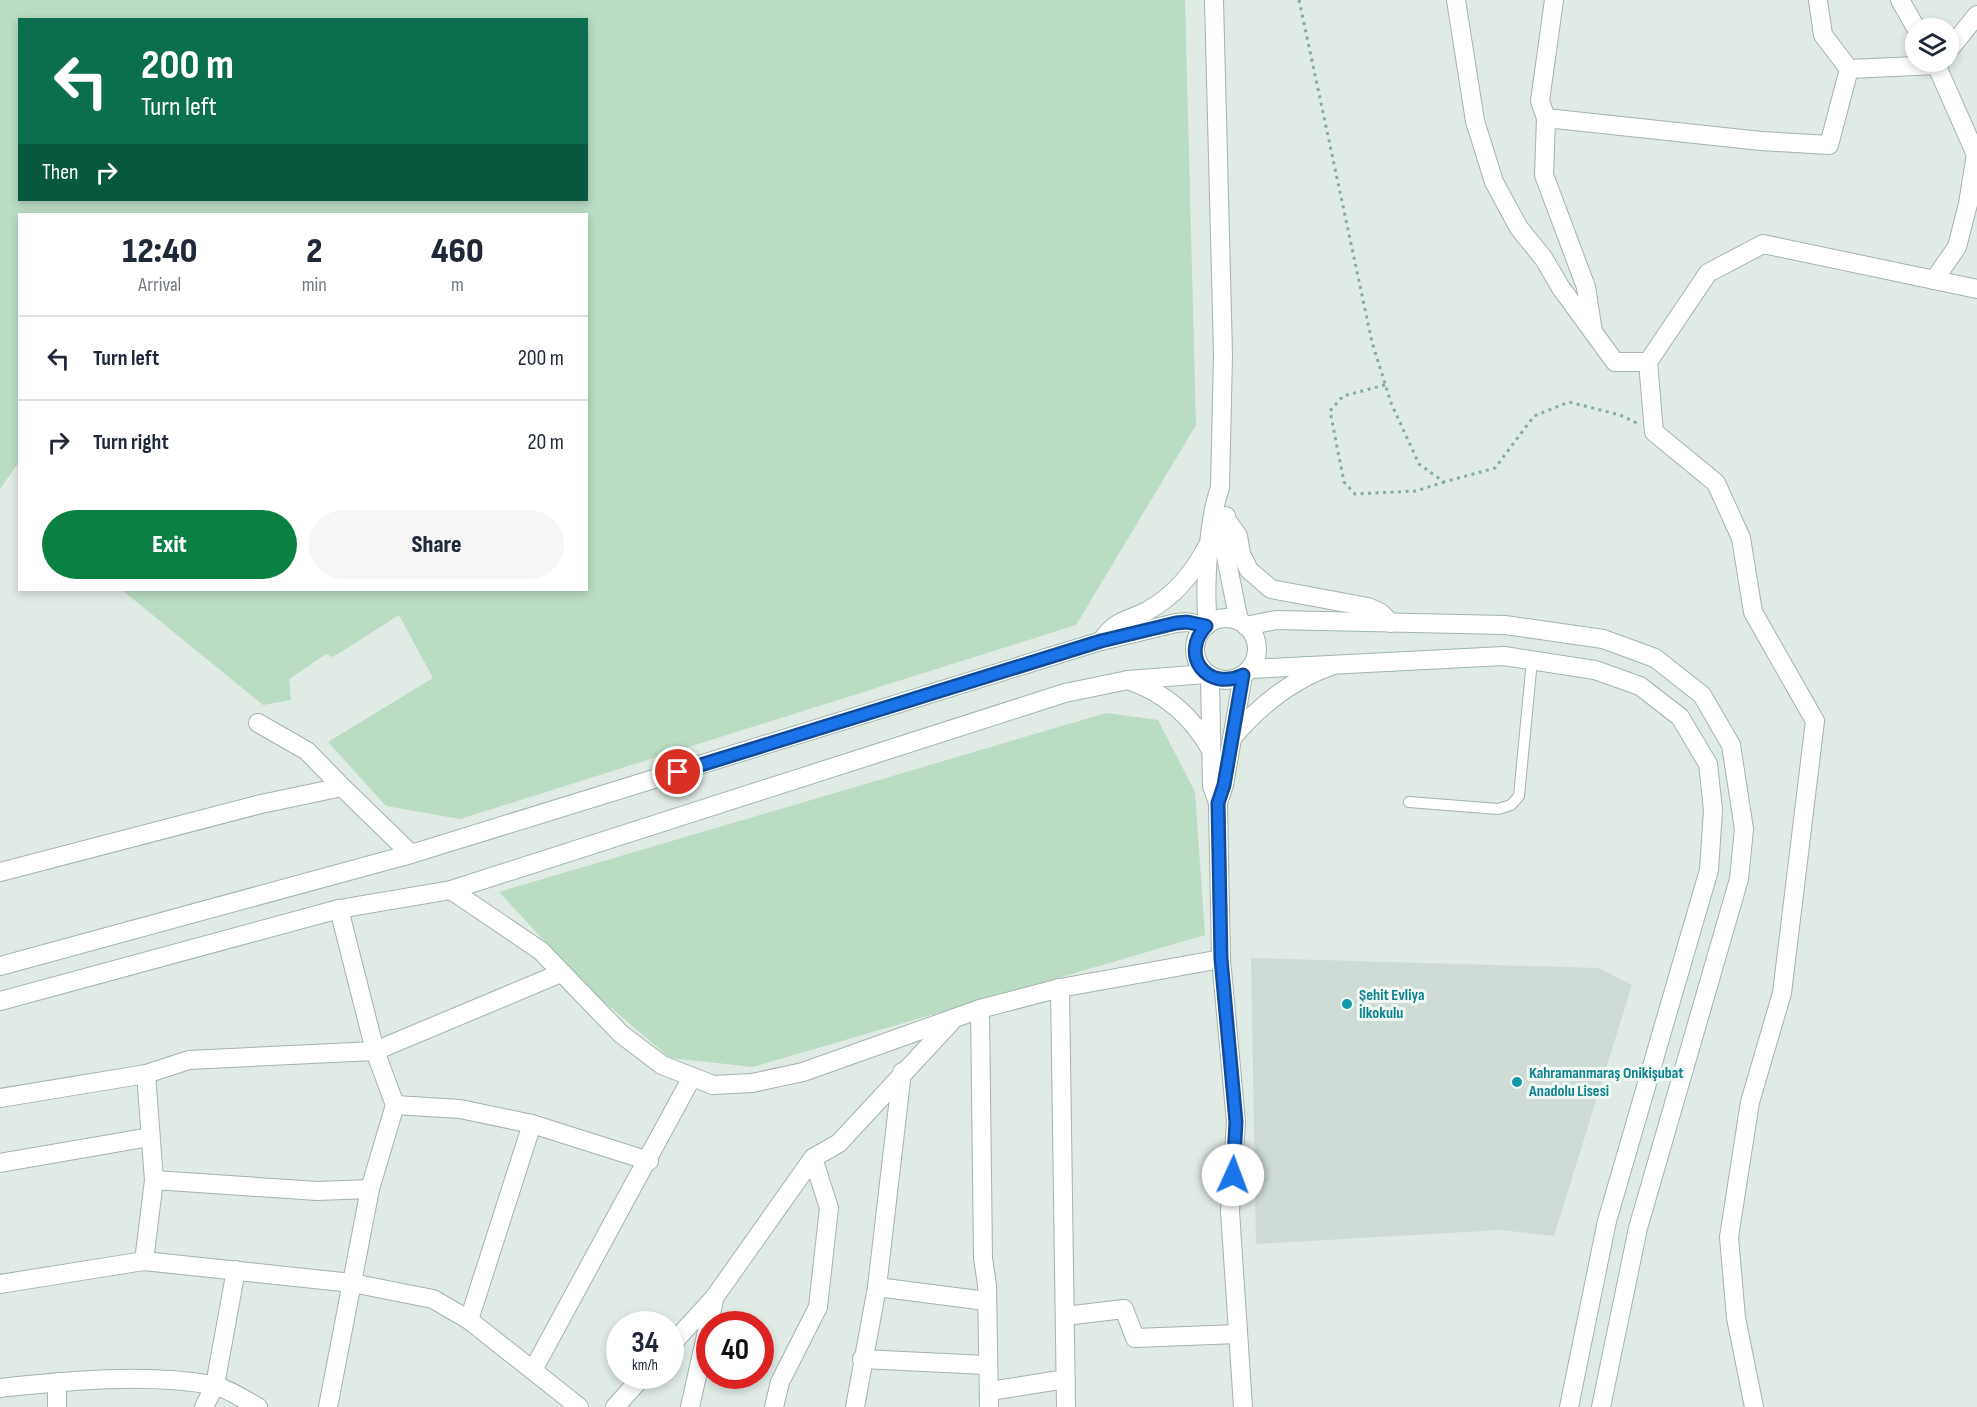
<!DOCTYPE html>
<meta charset="utf-8">
<style>
body{margin:0;font-family:"Sofia Sans Condensed",sans-serif;background:#f6f6f7;color:#1f2937;height:100vh;display:flex;flex-direction:column;font-size:22px;white-space:nowrap}
*{box-sizing:border-box;margin:0}
p{font-size:20px;color:#747a83}
.icon{flex:none;width:33px;height:33px;fill:none;stroke:currentColor;stroke-width:2;stroke-linecap:round;stroke-linejoin:round}
.map{position:relative;flex:1;overflow:hidden}
.drawer{position:absolute;left:18px;top:213px;width:570px;height:378px;display:flex;flex-direction:column;background:#fff;border-radius:0px;box-shadow:0 3px 9px #0003}
.drawer>*{flex:none}
.guide{position:absolute;left:18px;top:18px;width:570px;height:183px;border-radius:0px;box-shadow:0 3px 9px #0003;background:#0b6e4f;color:#fff;overflow:hidden}
.fabs{position:absolute;left:1905px;top:18px;display:grid;gap:12px}
.fabs a{display:grid;place-items:center;width:54px;height:54px;border-radius:50%;background:#fff;box-shadow:0 3px 9px #0003;font-size:30px}
.speed{position:absolute;left:606px;top:1311px;display:flex;gap:12px;font-size:30px;font-weight:700;text-align:center}
.speed>*{display:grid;place-content:center;width:78px;height:78px;border-radius:50%;background:#fff;box-shadow:0 3px 9px #0003;line-height:1}
.speed small{font-size:15px;font-weight:400}
.speed .limit{border:9px solid #d22;background:#fff;color:#111}
.pin{position:absolute;display:grid;place-items:center;width:51px;height:51px;color:#fff;margin:-26px;border:3px solid #fff;border-radius:50%;box-shadow:0 2px 6px #0007}
.me{position:absolute;width:66px;margin:-33px;rotate:2deg;stroke-linejoin:round;filter:drop-shadow(0 0 4px #0008)}
.turn{display:flex;align-items:center;gap:21px;height:126px;padding:0 24px;font-size:27px}
.turn .icon{width:78px;height:78px;stroke-width:2.5}
.turn b{display:block;font-size:42px;line-height:51px}
.then{display:flex;align-items:center;height:57px;padding:0 24px;background:#0003;gap:12px;font-size:22px}
.eta{display:flex;justify-content:space-evenly;align-items:center;height:102px;text-align:center}
.eta b{font-size:36px;font-weight:800;line-height:42px}
.action{display:flex;gap:12px;margin-top:auto;padding:12px 24px}
.action a{flex:1;height:69px;border-radius:36px;background:#0b8043;color:#fff;font-size:24px;font-weight:800;line-height:69px;text-align:center}
.action a+a{background:#f6f6f7;color:#1f2937}
ul{padding:0;list-style:none}
li{display:flex;align-items:center;gap:18px;height:84px;padding:0 24px;border-top:2px solid #e0e1e3}
li div{flex:1}
li b{display:block;font-size:22px}
li em{font-style:normal}
.map>svg:first-child{display:block}
.built{fill:#cfdbd5}
.green{fill:#badcc3;fill-rule:evenodd}
.lines{fill:none;stroke-linecap:round;stroke-linejoin:round}
.service-casing{stroke:#a3b3ad;stroke-width:12}
.minor-casing{stroke:#a3b3ad;stroke-width:20}
.tertiary-casing{stroke:#a3b3ad;stroke-width:20}
.secondary-casing{stroke:#9fb6ae;stroke-width:20}
.path{stroke:#82aea0;stroke-width:3;stroke-dasharray:3 4.5;stroke-linecap:butt}
.service{stroke:#fff;stroke-width:10}
.minor{stroke:#fff;stroke-width:18}
.tertiary{stroke:#fff;stroke-width:18}
.secondary{stroke:#fff;stroke-width:18}
.route-casing{stroke:#114b97;stroke-width:15}
.route{stroke:#1a73e8;stroke-width:10}
.culture-dot{fill:#0f9aa8;stroke:#f1f8f4;stroke-width:2}
.labels{text-anchor:middle;dominant-baseline:central;stroke-width:6;stroke-linejoin:round;paint-order:stroke}
.culture-label{font-size:16px;font-weight:bold;fill:#0d838f;stroke:#f1f8f4;text-anchor:start}
</style>
<div class="map">
<svg width="1977" height="1407" viewBox="0 0 1977 1407">
<rect width="100%" height="100%" fill="#e0ebe6"/>
<polygon class="built" points="1251,958 1599,968 1632,985 1554,1236 1501,1230 1256,1244"/>
<g class="green">
<path d="M 0,0 L 1185,0 L 1196,425 L 1076,625 L 460,819 L 386,806 L 328,742 L 433,678 L 399,615 L 333,657 L 326,654 L 289,679 L 291,700 L 263,705 L 122,590 L 586,590 L 586,214 L 20,214 L 19,462 L 0,489 ZM 20,20 L 586,20 L 586,200 L 20,200 Z"/>
<polygon points="1106,713 1158,720 1195,792 1205,935 753,1067 670,1058 590,990 499,892"/>
</g>
<g class="lines">
<g class="service-casing">
<polyline id="service" points="1409,802 1498,809 1511,805 1519,796 1532,660"/>
</g>
<g class="minor-casing">
<g id="minor">
<polyline points="1456,0 1475,121 1494,182 1519,228 1544,259 1561,288 1615,362 1648,362"/>
<polyline points="1818,0 1823,35 1849,69"/>
<polyline points="1900,0 1916,28"/>
<polyline points="1948,51 1977,15"/>
<polyline points="1935,62 1977,157"/>
<polyline points="1849,69 1937,65 1940,62"/>
<polyline points="1546,118 1540,101 1554,0"/>
<polyline points="1934,280 1957,247 1968,204 1976,154"/>
<polyline points="1593,332 1586,287 1544,175 1546,118 1761,141 1829,145 1849,69"/>
<polyline points="258,723 307,751 342,787"/>
<polyline points="0,872 261,804 342,787 411,854"/>
<polyline points="1060,988 1066,1407"/>
<polyline points="980,1009 983,1258 987,1285 989,1407"/>
<polyline points="0,1098 146,1074 189,1060 375,1051 561,973"/>
<polyline points="395,1105 460,1109 532,1124 649,1161"/>
<polyline points="0,1163 150,1137"/>
<polyline points="154,1180 317,1191 370,1189"/>
<polyline points="144,1261 154,1180 146,1074"/>
<polyline points="0,1284 144,1261 352,1283 433,1299 469,1320 579,1407"/>
<polyline points="877,1287 986,1301"/>
<polyline points="1065,1316 1124,1309 1135,1338 1238,1334"/>
<polyline points="469,1320 532,1124"/>
<polyline points="862,1359 986,1365"/>
<polyline points="533,1370 692,1077"/>
<polyline points="57,1382 57,1407"/>
<path d="M 0,1388 C 68,1381 145,1373 212,1385 C 228,1388 244,1400 258,1407"/>
<polyline points="990,1391 1066,1379"/>
<polyline points="204,1407 215,1385 236,1270"/>
<polyline points="328,1407 370,1189 395,1105 375,1051 339,909"/>
<polyline points="774,1407 780,1382 818,1307 829,1208 813,1158"/>
<polyline points="855,1407 877,1287 902,1072"/>
<polyline points="1754,1407 1736,1318 1729,1237 1750,1102 1782,993 1815,721 1753,612 1741,538 1716,483 1654,432 1648,362 1708,273 1763,244 1977,289"/>
</g>
</g>
<g class="tertiary-casing">
<g id="tertiary">
<polyline points="1226,516 1226,557 1239,621"/>
<polyline points="1226,519 1238,536 1241,554 1249,570 1271,589 1368,607 1381,613 1391,623"/>
<path d="M 1208,624 C 1204,589 1208,520 1220,488 L 1223,354 L 1214,0"/>
<path d="M 1101,641 C 1117,619 1125,622 1147,611 C 1175,596 1194,572 1208,545"/>
<polyline points="1210,676 1212,786 1218,803 1221,959 1236,1122 1230,1211 1243,1407"/>
<path d="M 1128,680 C 1166,693 1192,716 1211,750"/>
<path d="M 1232,738 C 1259,706 1291,680 1331,666"/>
<polyline points="1218,803 1224,785 1243,675"/>
<polyline points="451,890 541,951 621,1034 662,1065 713,1085 752,1083 803,1072 980,1009 1060,988 1221,959"/>
<polyline points="670,1346 714,1298 813,1158 839,1143 952,1021"/>
<polyline points="615,1407 643,1376"/>
<polyline points="690,1407 714,1300"/>
</g>
</g>
<g class="secondary-casing">
<g id="secondary">
<circle cx="1226" cy="649" r="31"/>
<polyline points="1246,626 1276,620 1505,625 1603,639 1655,658 1702,695 1731,745 1744,829 1739,879 1638,1228 1601,1407"/>
<polyline points="1250,669 1504,656 1595,670 1640,686 1680,717 1708,764 1713,810 1709,870 1607,1221 1569,1407"/>
<polyline points="0,966 411,854 1101,641 1176,623 1187,622 1206,626"/>
<polyline points="0,1001 339,909 451,890 1065,693 1128,680 1206,674"/>
</g>
</g>
<g class="path">
<polyline points="1299,0 1372,342 1391,403 1419,464 1444,482 1495,468 1534,416 1569,402 1620,415 1637,423"/>
<polyline points="1385,385 1343,396 1330,411 1344,482 1355,494 1416,491 1444,482"/>
</g>
<use href="#service" class="service"/>
<use href="#minor" class="minor"/>
<use href="#tertiary" class="tertiary"/>
<use href="#secondary" class="secondary"/>
</g>
<g class="lines">
<g class="route-casing">
<path id="route" d="M 678,772 L 1101,641 L 1176,623 L 1187,622 L 1206,626 C 1179,655 1207,692 1243,675 L 1224,785 L 1218,803 L 1221,959 L 1236,1122 L 1233,1175"/>
</g>
<use href="#route" class="route"/>
</g>
<g class="culture-dot">
<circle cx="1347" cy="1004" r="6"/>
<circle cx="1517" cy="1082" r="6"/>
</g>
<g class="labels">
<g class="culture-label">
<text x="1359" y="995">Şehit Evliya<tspan x="1359" dy="18">İlkokulu</tspan></text>
<text x="1529" y="1073">Kahramanmaraş Onikişubat<tspan x="1529" dy="18">Anadolu Lisesi</tspan></text>
</g>
</g>
</svg>
<div class="fabs">
<a><svg class="icon" aria-label="layers" viewBox="0 0 24 24"><path d="M12 4l9 5-9 5-9-5zM3 14l9 5 9-5"/></svg></a>
</div>
<div class="speed"><div>34<small>km/h</small></div><div class="limit">40</div></div>
<div class="pin" style="left:678px;top:772px;background:#d93025"><svg class="icon" aria-label="arrive" viewBox="0 0 24 24"><path d="M6 21V4h12l-3 4 3 4H6"/></svg></div>
<svg class="me" style="left:1233px;top:1175px" viewBox="-20 -20 40 40"><circle r="19" fill="#fff"/><path d="M0-13L10 11 0 6-10 11z" fill="#1a73e8"/></svg>
<div class="guide">
<div class="turn"><svg class="icon" aria-label="left" viewBox="0 0 24 24"><path d="M17 20v-9H6M10 6l-5 5 5 5"/></svg><div><b>200 m</b>Turn left</div></div>
<div class="then">Then<svg class="icon" aria-label="right" viewBox="0 0 24 24"><path d="M7 20v-9h11M14 6l5 5-5 5"/></svg></div>
</div>
<section class="drawer">
<div class="eta">
<div><b>12:40</b><p>Arrival</p></div>
<div><b>2</b><p>min</p></div>
<div><b>460</b><p>m</p></div>
</div>
<ul>
<li><svg class="icon" aria-label="left" viewBox="0 0 24 24"><path d="M17 20v-9H6M10 6l-5 5 5 5"/></svg><div><b>Turn left</b></div><em>200 m</em></li>
<li><svg class="icon" aria-label="right" viewBox="0 0 24 24"><path d="M7 20v-9h11M14 6l5 5-5 5"/></svg><div><b>Turn right</b></div><em>20 m</em></li>
</ul>
<div class="action"><a>Exit</a><a>Share</a></div>
</section>
</div>
